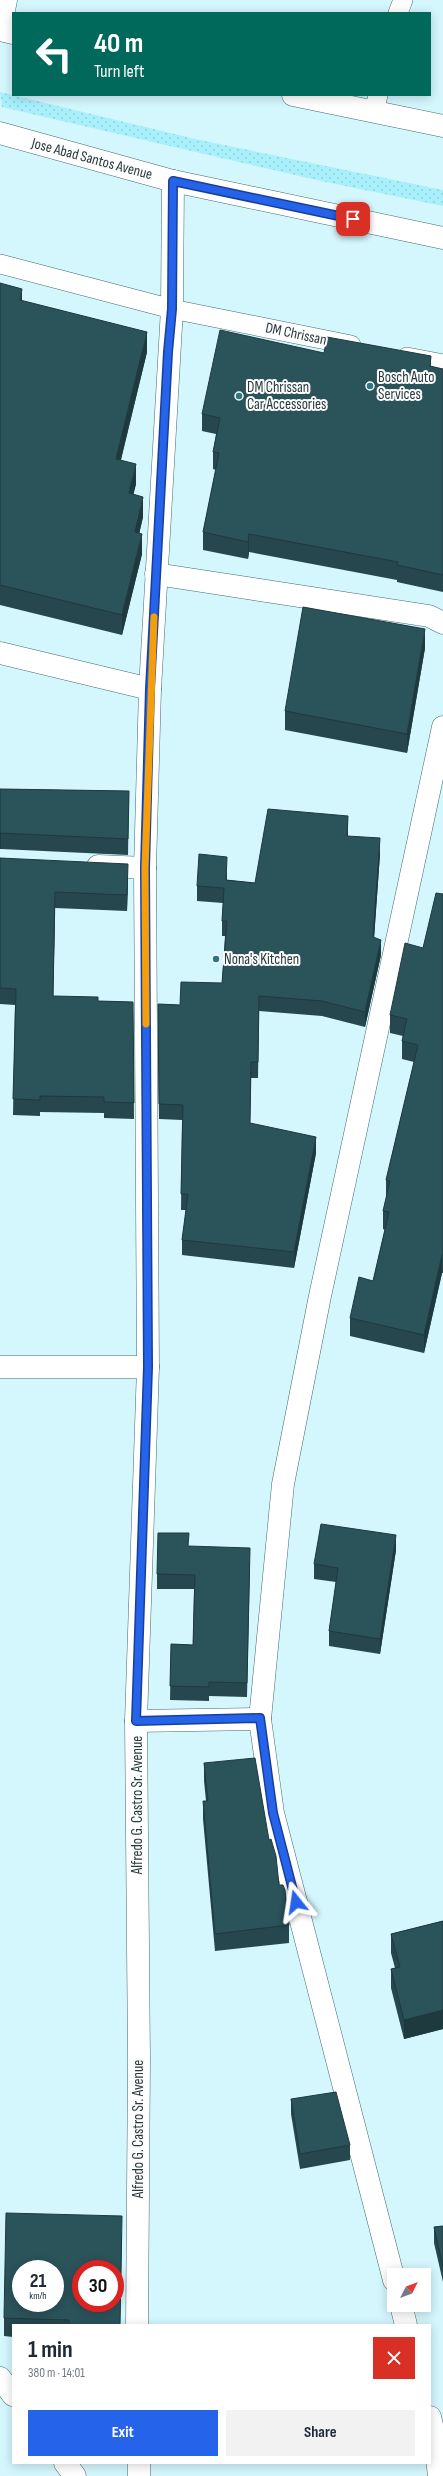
<!DOCTYPE html>
<meta charset="utf-8">
<style>
body{margin:0;font-family:"Sofia Sans Condensed",sans-serif;background:#f2f2f3;color:#1f2937;height:100vh;display:flex;flex-direction:column;font-size:15px;white-space:nowrap}
*{box-sizing:border-box;margin:0}
p{font-size:13px;color:#747a83}
.icon{flex:none;width:22px;height:22px;fill:none;stroke:currentColor;stroke-width:2;stroke-linecap:round;stroke-linejoin:round}
.map{position:relative;flex:1;overflow:hidden}
.details{position:absolute;left:12px;top:2324px;width:419px;height:140px;display:flex;flex-direction:column;background:#fff;border-radius:0px;box-shadow:0 2px 10px #0003}
.details>*{flex:none}
.banner{position:absolute;left:12px;top:12px;width:419px;height:84px;border-radius:0px;box-shadow:0 2px 10px #0003;background:#00695c;color:#fff;overflow:hidden}
.needle{width:26px;rotate:48deg}
.tools{position:absolute;left:387px;top:2268px;display:grid;gap:8px}
.tools a{display:grid;place-items:center;width:44px;height:44px;border-radius:0px;background:#fff;box-shadow:0 2px 10px #0003;font-size:20px}
.speed{position:absolute;left:12px;top:2260px;display:flex;gap:8px;font-size:20px;font-weight:700;text-align:center}
.speed>*{display:grid;place-content:center;width:52px;height:52px;border-radius:50%;background:#fff;box-shadow:0 2px 10px #0003;line-height:1}
.speed small{font-size:10px;font-weight:400}
.speed .limit{border:6px solid #d22;background:#fff;color:#111}
.pin{position:absolute;display:grid;place-items:center;width:34px;height:34px;color:#fff;margin:-17px;border-radius:8px;box-shadow:0 2px 6px #0006}
.me{position:absolute;width:44px;margin:-22px;rotate:345deg;stroke-linejoin:round;filter:drop-shadow(0 0 3px #0008)}
.turn{display:flex;align-items:center;gap:14px;height:84px;padding:0 16px;font-size:18px}
.turn .icon{width:52px;height:52px;stroke-width:2.5}
.turn b{display:block;font-size:28px;line-height:34px}
.round{display:grid;place-items:center;flex:none;width:42px;height:42px;border-radius:0px;background:#f2f2f3}
.headline{display:flex;align-items:center;justify-content:space-between;height:68px;padding:0 16px}
h1{font-size:24px;font-weight:700;line-height:30px}
.button{display:flex;gap:8px;margin-top:auto;padding:8px 16px}
.button a{flex:1;height:46px;border-radius:0px;background:#2563eb;color:#fff;font-size:16px;font-weight:700;line-height:46px;text-align:center}
.button a+a{background:#f2f2f3;color:#1f2937}
.map>svg:first-child{display:block}
.garden{fill:url(#garden-dots)}
.lines{fill:none;stroke-linecap:round;stroke-linejoin:round}
.lane-casing{stroke:#446b72;stroke-width:20}
.street-casing{stroke:#446b72;stroke-width:23}
.secondary-casing{stroke:#446b72;stroke-width:23}
.highway-casing{stroke:#446b72;stroke-width:23}
.lane{stroke:#fff;stroke-width:19}
.street{stroke:#fff;stroke-width:22}
.secondary{stroke:#fff;stroke-width:22}
.highway{stroke:#fff;stroke-width:22}
.wall{fill:#25474d}
.shaded-wall{fill:#1e3a3f}
.building{fill:#2b535a;stroke:#1e3a3f;fill-rule:evenodd}
.route-casing{stroke:#184099;stroke-width:10}
.route{stroke:#2563eb;stroke-width:7}
.slow{stroke:#f59e0b;stroke-width:7}
.poi-dot{fill:#2f7681;stroke:#fcfcfc;stroke-width:1.5}
.labels{text-anchor:middle;dominant-baseline:central;stroke-width:4;stroke-linejoin:round;paint-order:stroke}
.street-label{font-size:15px;fill:#28393c;stroke:#fcfcfc}
.poi-label{font-size:15px;fill:#28393c;stroke:#fcfcfc;text-anchor:start}
</style>
<div class="map">
<svg width="443" height="2476" viewBox="0 0 443 2476">
<defs>
<pattern id="garden-dots" width="8" height="8" patternUnits="userSpaceOnUse"><rect width="8" height="8" fill="#a8f0fc"/><path d="M2 2h.1M6 6h.1" fill="none" stroke="#91cfd9" stroke-width="1.8" stroke-linecap="round"/></pattern>
</defs>
<rect width="100%" height="100%" fill="#d4f6fd"/>
<polygon class="garden" points="0,92 195,139 443,190 443,206 321,181 2,107"/>
<g class="lines">
<g class="lane-casing">
<g id="lane">
<polyline points="398,13 403,0"/>
<polyline points="374,112 378,95"/>
<polyline points="0,264 172,309 351,345"/>
<polyline points="407,357 443,364"/>
</g>
</g>
<g class="street-casing">
<g id="street">
<polyline points="0,30 6,0"/>
<polyline points="156,574 429,616 443,623"/>
<polyline points="0,653 150,689"/>
<polyline points="98,866 145,868"/>
<polyline points="0,1367 148,1367"/>
<polyline points="136,1721 260,1719"/>
<polyline points="394,2280 273,1813 260,1719 283,1484 320,1296 443,727"/>
<polyline points="401,2305 406,2325"/>
<polyline points="0,2378 13,2395"/>
<polyline points="430,2417 434,2433 439,2476"/>
<polyline points="65,2463 75,2476"/>
</g>
</g>
<g class="secondary-casing">
<g id="secondary">
<polyline points="137,2325 139,2060 136,1721 148,1367 145,868 150,689 172,309 173,181"/>
<polyline points="139,2463 139,2476"/>
</g>
</g>
<g class="highway-casing">
<g id="highway">
<polyline points="0,30 13,33"/>
<polyline points="293,95 443,126"/>
<polyline points="0,133 173,181 443,238"/>
</g>
</g>
<use href="#lane" class="lane"/>
<use href="#street" class="street"/>
<use href="#secondary" class="secondary"/>
<use href="#highway" class="highway"/>
</g>
<g class="wall">
<polygon points="0,283 22,301 147,352 121,460 136,484 133,494 143,517 139,534 142,554 122,635 0,605"/>
<polygon points="324,353 431,367 443,369 443,592 397,582 397,580 249,552 248,559 203,550 203,532 216,470 213,469 213,452 216,434 202,431 202,414"/>
<polygon points="425,648 407,753 285,730 285,711"/>
<polygon points="0,789 129,791 128,855 1,849"/>
<polygon points="348,831 348,836 380,854 374,938 381,955 365,1027 322,1016 259,1011 258,1078 251,1078 250,1123 316,1153 294,1268 182,1255 182,1240 186,1210 181,1210 182,1120 159,1119 158,1004 180,1005 222,983 225,936 222,936 222,921 223,903 197,901 197,886 227,872 227,880 255,883"/>
<polygon points="0,858 128,880 127,911 55,908 53,996 98,1001 133,1002 134,1119 104,1118 104,1113 40,1112 40,1116 13,1115 15,1005 0,1004"/>
<polygon points="443,894 443,1273 442,1273 424,1353 350,1336 350,1318 373,1281 385,1230 383,1229 383,1211 386,1199 386,1180 414,1062 402,1059 402,1041 403,1036 390,1033 390,1015 423,948"/>
<polygon points="189,1546 250,1562 247,1697 209,1696 209,1701 170,1700 171,1644 193,1645 194,1589 157,1589 157,1574"/>
<polygon points="396,1550 380,1654 329,1646 329,1631 336,1582 314,1579 314,1564"/>
<polygon points="204,1763 269,1840 279,1885 289,1925 289,1943 215,1951 203,1819 203,1801 206,1801 204,1781"/>
<polygon points="443,1921 443,2029 404,2039 391,1988 391,1969 395,1968 391,1953 391,1934"/>
<polygon points="291,2099 350,2145 350,2160 300,2169 291,2114"/>
<polygon points="443,2226 443,2282 434,2243 434,2227"/>
<polygon points="122,2235 120,2325 13,2325 13,2337 4,2336 4,2318"/>
</g>
<g class="shaded-wall">
<polygon points="22,289 22,309 20,300"/>
<polygon points="147,332 147,352 116,479 116,459"/>
<polygon points="431,356 431,374 430,366"/>
<polygon points="136,464 136,484 129,513 129,493"/>
<polygon points="143,497 143,517 135,552 135,532"/>
<polygon points="142,534 142,554 122,635 122,615"/>
<polygon points="249,534 249,552 248,559 248,542"/>
<polygon points="425,629 425,648 407,753 407,734"/>
<polygon points="348,816 348,831 347,851 347,836"/>
<rect x="0" y="833" width="1" height="16"/>
<polygon points="380,838 380,854 373,953 373,937"/>
<polygon points="128,864 128,880 127,911 127,895"/>
<polygon points="55,892 55,908 53,1011 53,996"/>
<polygon points="381,940 381,955 365,1027 365,1012"/>
<polygon points="316,1137 316,1153 294,1268 294,1252"/>
<polygon points="442,1255 442,1273 424,1353 424,1335"/>
<polygon points="396,1535 396,1550 380,1654 380,1639"/>
<polygon points="443,2010 443,2029 404,2039 404,2020"/>
</g>
<g class="building">
<polygon points="0,283 22,289 20,300 147,332 116,459 136,464 129,493 143,497 135,532 142,534 122,615 0,585"/>
<polygon points="220,330 324,353 327,337 431,356 430,366 443,369 443,575 397,565 398,562 249,534 248,542 203,532 219,453 213,452 220,418 202,414"/>
<polygon points="303,607 425,629 407,734 285,711"/>
<polygon points="0,789 129,791 128,839 0,833"/>
<polygon points="268,809 348,816 347,836 380,838 373,937 381,940 365,1012 322,1001 259,996 258,1062 251,1062 250,1123 316,1137 294,1252 182,1240 188,1194 181,1194 183,1105 159,1104 158,1004 180,1005 181,982 222,983 227,921 222,921 224,888 197,886 199,854 227,857 226,880 255,883"/>
<polygon points="0,858 128,864 127,895 55,892 53,996 98,997 98,1001 133,1002 134,1103 104,1102 104,1097 40,1096 40,1100 13,1099 16,989 0,988"/>
<polygon points="436,893 443,894 443,1255 442,1255 424,1335 350,1318 359,1277 373,1281 389,1212 383,1211 390,1181 386,1180 418,1045 402,1041 407,1019 390,1015 405,943 423,948"/>
<polygon points="321,1524 396,1535 380,1639 329,1631 338,1568 314,1564"/>
<polygon points="158,1533 189,1533 188,1546 250,1548 247,1683 209,1682 209,1687 170,1686 171,1644 193,1645 195,1575 157,1574"/>
<polygon points="255,1758 269,1840 271,1839 276,1856 279,1885 283,1885 285,1890 289,1925 215,1934 203,1801 208,1801 204,1763"/>
<polygon points="443,1921 443,2010 404,2020 391,1969 400,1967 391,1934"/>
<polygon points="336,2092 350,2145 300,2154 291,2099"/>
<path d="M 6,2213 L 122,2216 L 120,2325 L 69,2325 L 69,2320 L 4,2318 ZM 21,2269 L 55,2269 L 55,2303 L 21,2303 ZM 81,2269 L 115,2269 L 115,2303 L 81,2303 Z"/>
<polygon points="443,2226 443,2267 434,2227"/>
</g>
<g class="lines">
<g class="route-casing">
<polyline id="route" points="296,1902 273,1813 260,1718 136,1721 148,1367 145,868 150,689 168,352 172,309 173,181 353,219"/>
</g>
<use href="#route" class="route"/>
<polyline class="slow" points="146,1024 145,868 154,617"/>
</g>
<g class="poi-dot">
<circle cx="370" cy="386" r="4"/>
<circle cx="239" cy="396" r="4"/>
<circle cx="216" cy="959" r="4"/>
</g>
<g class="labels">
<g class="street-label">
<text transform="translate(92 159) rotate(15)">Jose Abad Santos Avenue</text>
<text transform="translate(296 334) rotate(12)">DM Chrissan</text>
<text transform="translate(137 1805) rotate(-90)">Alfredo G. Castro Sr. Avenue</text>
<text transform="translate(138 2129) rotate(-90)">Alfredo G. Castro Sr. Avenue</text>
</g>
<g class="poi-label">
<text x="378" y="377">Bosch Auto<tspan x="378" dy="17">Services</tspan></text>
<text x="247" y="387">DM Chrissan<tspan x="247" dy="17">Car Accessories</tspan></text>
<text x="224" y="959">Nona's Kitchen</text>
</g>
</g>
</svg>
<div class="tools">
<a><svg class="needle" viewBox="-14 -14 28 28"><path d="M0-13l5 13h-10z" fill="#e53935"/><path d="M0 13l5-13h-10z" fill="#747a83"/></svg></a>
</div>
<div class="speed"><div>21<small>km/h</small></div><div class="limit">30</div></div>
<div class="pin" style="left:353px;top:219px;background:#d93025"><svg class="icon" aria-label="arrive" viewBox="0 0 24 24"><path d="M6 21V4h12l-3 4 3 4H6"/></svg></div>
<svg class="me" style="left:296px;top:1902px" viewBox="-20 -20 40 40"><path d="M0-17L14 15 0 8-14 15z" fill="#2563eb" stroke="#fff" stroke-width="4"/></svg>
<div class="banner">
<div class="turn"><svg class="icon" aria-label="left" viewBox="0 0 24 24"><path d="M17 20v-9H6M10 6l-5 5 5 5"/></svg><div><b>40 m</b>Turn left</div></div>
</div>
<section class="details">
<div class="headline"><div><h1>1 min</h1><p>380 m · 14:01</p></div><a class="round" style="background:#d93025;color:#fff"><svg class="icon" aria-label="close" viewBox="0 0 24 24"><path d="M6 6l12 12M18 6L6 18"/></svg></a></div>
<div class="button"><a>Exit</a><a>Share</a></div>
</section>
</div>
